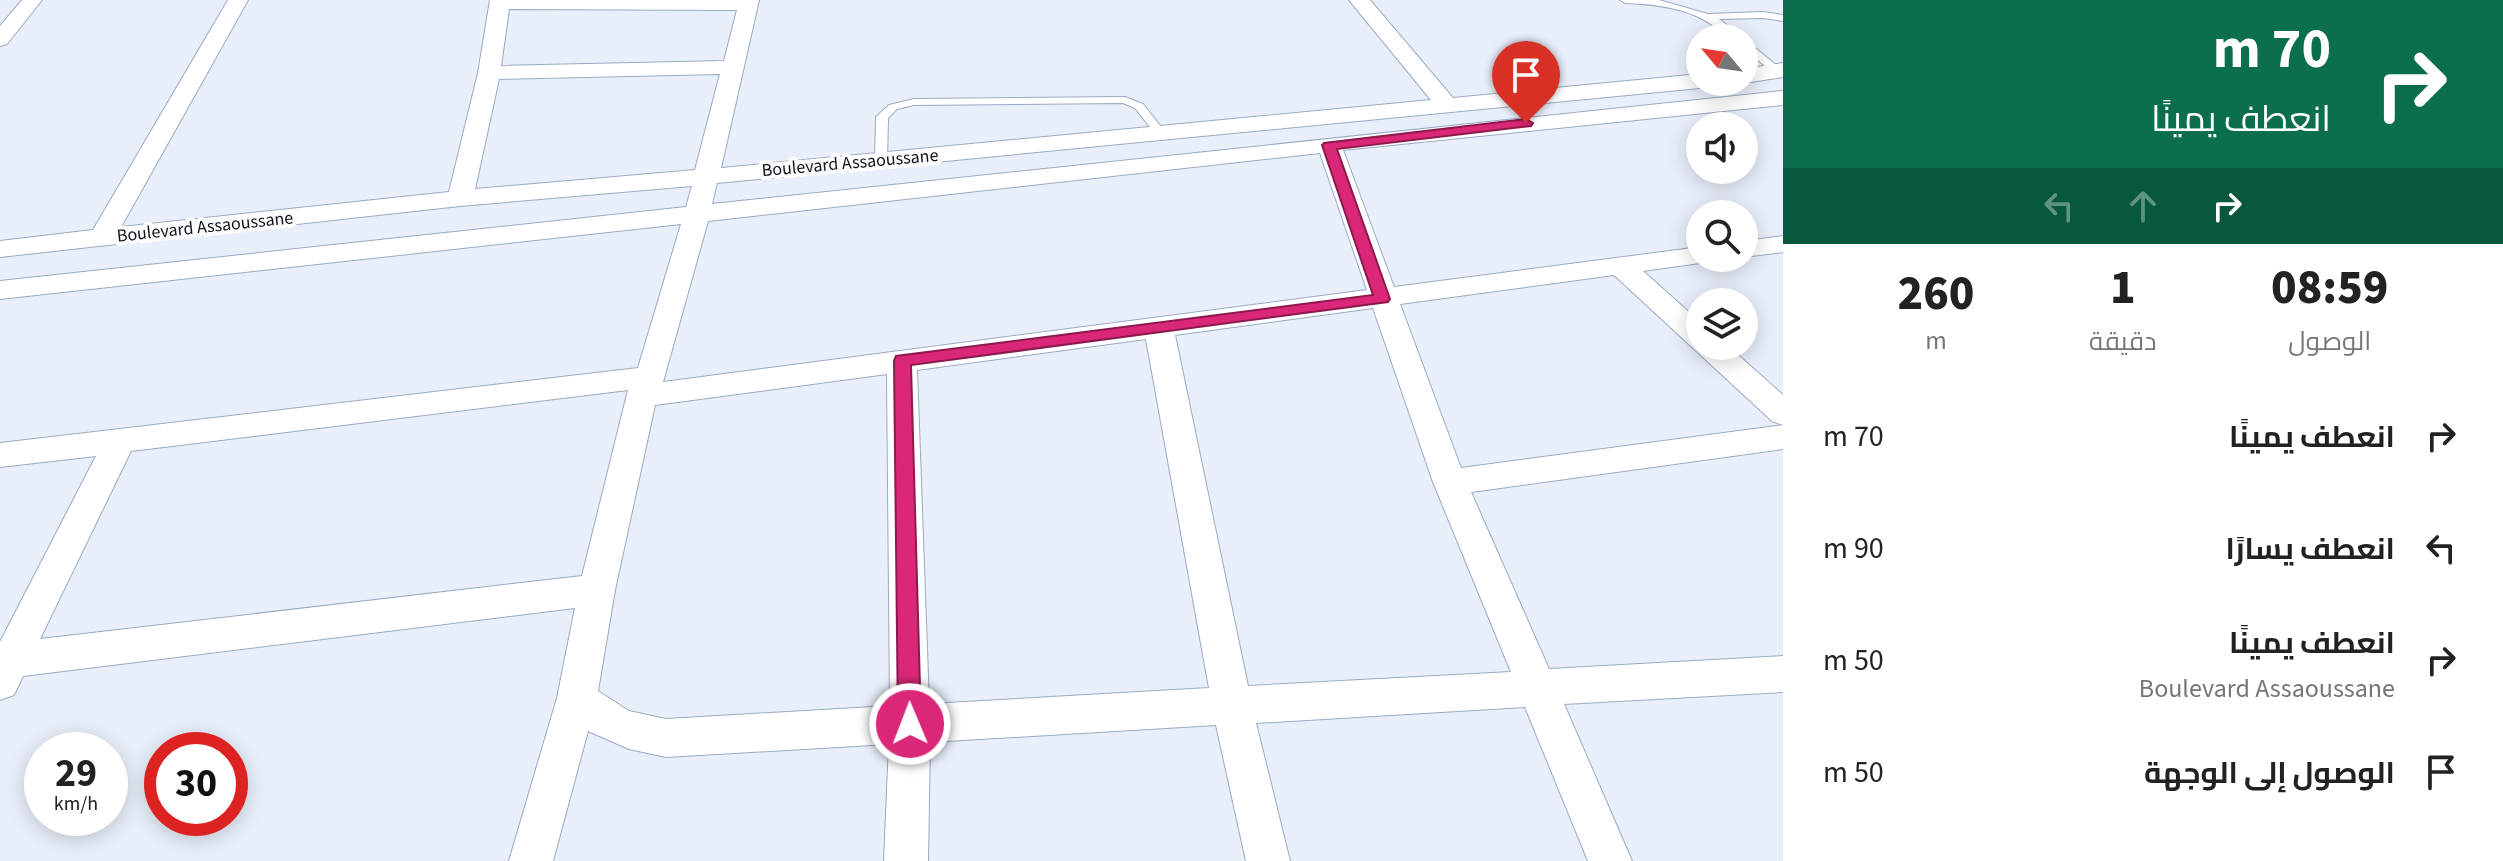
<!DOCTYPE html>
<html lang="ar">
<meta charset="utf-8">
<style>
body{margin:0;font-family:"Source Sans 3",Cairo,sans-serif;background:#f6f6f6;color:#222;direction:rtl;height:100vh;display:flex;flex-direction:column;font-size:30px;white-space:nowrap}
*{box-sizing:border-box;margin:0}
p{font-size:26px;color:#767676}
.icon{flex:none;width:44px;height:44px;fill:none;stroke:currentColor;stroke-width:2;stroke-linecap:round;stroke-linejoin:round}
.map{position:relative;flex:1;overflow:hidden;direction:ltr}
.drawer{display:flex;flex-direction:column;background:#fff;width:720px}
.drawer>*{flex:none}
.hud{background:#0b6e4f;color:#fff;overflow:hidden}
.needle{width:52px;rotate:299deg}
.fabs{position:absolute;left:1686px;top:24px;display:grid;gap:16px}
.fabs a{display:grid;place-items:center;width:72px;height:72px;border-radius:50%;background:#fff;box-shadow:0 4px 20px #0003;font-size:40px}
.speed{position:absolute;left:24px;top:732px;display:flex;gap:16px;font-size:40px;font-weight:700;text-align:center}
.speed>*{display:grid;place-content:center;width:104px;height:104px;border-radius:50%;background:#fff;box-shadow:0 4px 20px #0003;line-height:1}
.speed small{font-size:20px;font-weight:400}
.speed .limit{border:12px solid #d22;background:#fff;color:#111}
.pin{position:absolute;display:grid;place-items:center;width:68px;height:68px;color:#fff;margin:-82px -34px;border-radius:50% 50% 50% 0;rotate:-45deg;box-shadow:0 0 8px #0007}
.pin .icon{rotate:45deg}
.me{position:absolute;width:88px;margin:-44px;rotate:359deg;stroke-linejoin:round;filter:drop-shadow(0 0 6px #0008)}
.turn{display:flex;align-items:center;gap:28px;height:168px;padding:0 40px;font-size:36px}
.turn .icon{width:104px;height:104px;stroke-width:2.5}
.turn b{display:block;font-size:56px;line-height:68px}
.lanes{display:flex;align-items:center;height:76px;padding:0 40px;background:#0003;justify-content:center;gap:40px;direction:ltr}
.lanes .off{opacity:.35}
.eta{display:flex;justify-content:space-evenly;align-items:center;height:136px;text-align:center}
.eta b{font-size:48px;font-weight:800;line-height:56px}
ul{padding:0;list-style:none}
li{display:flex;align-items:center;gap:24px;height:112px;padding:0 40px}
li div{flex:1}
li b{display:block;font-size:30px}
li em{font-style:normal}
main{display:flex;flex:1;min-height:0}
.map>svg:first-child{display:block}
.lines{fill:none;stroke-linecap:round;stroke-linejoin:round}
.service-casing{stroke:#9ba9c3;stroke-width:2}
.minor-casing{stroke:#9ba9c3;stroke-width:2}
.service{fill:#fff;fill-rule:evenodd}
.minor{fill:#fff;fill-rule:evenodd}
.route{fill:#db2777;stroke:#8e194d;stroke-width:2}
.labels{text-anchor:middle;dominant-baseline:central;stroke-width:8;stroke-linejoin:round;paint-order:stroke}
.far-street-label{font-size:18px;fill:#0f141d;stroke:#fcfcfc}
</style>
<main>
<section class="drawer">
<div class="hud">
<div class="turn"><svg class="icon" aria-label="right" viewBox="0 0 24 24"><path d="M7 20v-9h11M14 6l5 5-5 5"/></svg><div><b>70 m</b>انعطف يمينًا</div></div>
<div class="lanes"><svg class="icon off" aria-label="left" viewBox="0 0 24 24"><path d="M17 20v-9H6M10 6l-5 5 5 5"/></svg><svg class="icon off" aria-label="ahead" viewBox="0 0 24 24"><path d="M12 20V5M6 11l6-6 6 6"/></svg><svg class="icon" aria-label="right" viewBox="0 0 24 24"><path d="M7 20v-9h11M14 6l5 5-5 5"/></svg></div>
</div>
<div class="eta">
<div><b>08:59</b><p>الوصول</p></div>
<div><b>1</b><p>دقيقة</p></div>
<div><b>260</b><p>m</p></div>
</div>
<ul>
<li><svg class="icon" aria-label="right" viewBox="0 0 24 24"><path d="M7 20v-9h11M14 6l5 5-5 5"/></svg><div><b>انعطف يمينًا</b></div><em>70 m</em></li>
<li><svg class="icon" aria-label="left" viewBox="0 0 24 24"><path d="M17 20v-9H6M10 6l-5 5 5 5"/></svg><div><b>انعطف يسارًا</b></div><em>90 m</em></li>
<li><svg class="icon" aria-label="right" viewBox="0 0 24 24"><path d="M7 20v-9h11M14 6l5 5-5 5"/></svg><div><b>انعطف يمينًا</b><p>Boulevard Assaoussane</p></div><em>50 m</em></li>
<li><svg class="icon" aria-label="arrive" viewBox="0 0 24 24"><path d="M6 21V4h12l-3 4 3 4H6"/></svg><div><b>الوصول إلى الوجهة</b></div><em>50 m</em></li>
</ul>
</section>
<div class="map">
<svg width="1783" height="861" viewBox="0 0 1783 861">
<rect width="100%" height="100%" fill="#e9effa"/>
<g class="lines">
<g class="service-casing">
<g id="service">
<path d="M 1620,0 L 1659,0 L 1708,14 L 1763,12 L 1783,15 L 1783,21 L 1763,18 L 1719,19 L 1744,38 C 1726,38 1712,22 1694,15 C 1672,6 1648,4 1625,3 Z"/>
<polygon points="1744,39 1781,69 1781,73 1773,73 1744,48"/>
<polygon points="1125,97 1143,104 1166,133 1164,135 1156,135 1135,108 1123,103 914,105 897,109 888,118 887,160 881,164 875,160 876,117 889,105 914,99"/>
</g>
</g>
<g class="minor-casing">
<g id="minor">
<polygon points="22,0 42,0 7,44 0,46 0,26"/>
<path d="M 228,0 L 248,0 L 121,227 L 449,192 L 478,73 L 490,0 L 759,0 L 721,168 L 1431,100 L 1349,0 L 1370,0 L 1453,98 L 1700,74 L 1700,82 L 1710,82 L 1700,88 L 717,183 L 712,204 L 1783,91 L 1783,105 L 1343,150 L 1394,287 L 1700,247 L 1700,258 L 1712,258 L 1700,263 L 1643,271 L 1700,322 L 1700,346 L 1728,346 L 1783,395 L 1783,425 L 1772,421 L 1614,275 L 1400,304 L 1461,468 L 1783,425 L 1783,449 L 1471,492 L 1549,669 L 1783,656 L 1783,692 L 1564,704 L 1632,861 L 1588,861 L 1525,707 L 1256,723 L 1290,861 L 1246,861 L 1216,725 L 930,742 L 928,861 L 884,861 L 889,744 L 666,757 L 629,749 L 588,731 L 553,861 L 509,861 L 557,698 L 575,608 L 23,676 L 14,695 L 0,700 L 0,642 L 96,456 L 0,467 L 0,443 L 638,368 L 681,224 L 0,299 L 0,281 L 686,207 L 692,186 L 460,206 L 0,257 L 0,241 L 93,230 ZM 509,9 L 737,10 L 724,61 L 501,66 ZM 720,74 L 695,170 L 475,189 L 499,79 ZM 1320,153 L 1367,290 L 663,382 L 708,221 ZM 1373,308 L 1433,482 L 1511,672 L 1248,686 L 1175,335 ZM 1146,339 L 1209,688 L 929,704 L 917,370 ZM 887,374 L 890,706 L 666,719 L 629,711 L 598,691 L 615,590 L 655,405 ZM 628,390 L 582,576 L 40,639 L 131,451 Z"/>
<polygon points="1783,63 1783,77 1744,83 1742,82 1744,69"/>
<polygon points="1783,236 1783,252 1744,257 1744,241"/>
</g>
</g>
<use href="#service" class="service"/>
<use href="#minor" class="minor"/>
</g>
<polygon class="route" points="1526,119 1533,123 1531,126 1337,149 1390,299 1388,302 911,365 921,724 918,731 910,735 902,731 898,724 894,361 896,356 1373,295 1322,145 1324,143"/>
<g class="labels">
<g class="far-street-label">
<text transform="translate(850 163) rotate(-5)">Boulevard Assaoussane</text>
<text transform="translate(205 227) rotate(-6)">Boulevard Assaoussane</text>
</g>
</g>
</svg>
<div class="fabs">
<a><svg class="needle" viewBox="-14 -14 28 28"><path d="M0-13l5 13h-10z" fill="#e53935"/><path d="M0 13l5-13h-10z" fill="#767676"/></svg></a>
<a><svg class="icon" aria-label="sound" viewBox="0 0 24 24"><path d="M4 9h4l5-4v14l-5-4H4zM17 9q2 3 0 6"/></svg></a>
<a><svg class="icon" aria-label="search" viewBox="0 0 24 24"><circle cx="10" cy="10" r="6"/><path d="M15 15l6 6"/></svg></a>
<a><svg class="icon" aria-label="layers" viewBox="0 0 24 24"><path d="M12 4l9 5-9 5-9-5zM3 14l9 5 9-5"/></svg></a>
</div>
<div class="speed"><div>29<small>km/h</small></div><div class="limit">30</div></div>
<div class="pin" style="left:1526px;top:123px;background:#d93025"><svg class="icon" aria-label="arrive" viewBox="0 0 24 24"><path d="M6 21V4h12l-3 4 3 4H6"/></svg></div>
<svg class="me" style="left:910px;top:724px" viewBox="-20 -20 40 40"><circle r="17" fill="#db2777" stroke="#fff" stroke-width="3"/><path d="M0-11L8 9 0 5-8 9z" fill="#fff"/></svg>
</div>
</main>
